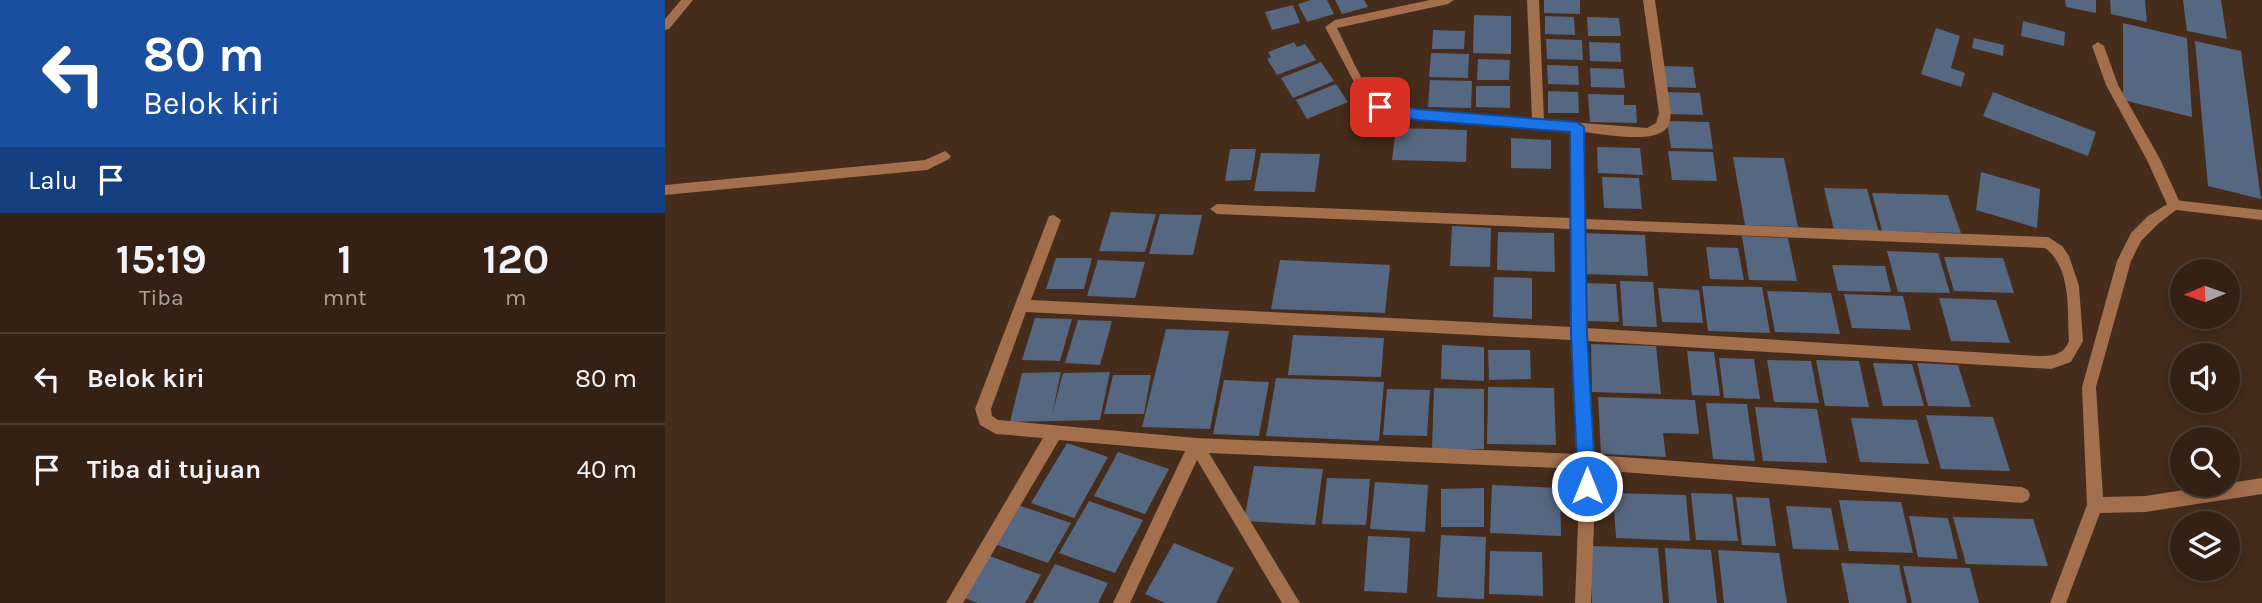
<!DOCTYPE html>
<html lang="id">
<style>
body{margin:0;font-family:Karla,sans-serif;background:#3f2e22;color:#f1f3f6;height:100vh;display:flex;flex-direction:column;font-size:26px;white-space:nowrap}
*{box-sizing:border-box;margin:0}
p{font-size:23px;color:#a9a3a0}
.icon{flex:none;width:38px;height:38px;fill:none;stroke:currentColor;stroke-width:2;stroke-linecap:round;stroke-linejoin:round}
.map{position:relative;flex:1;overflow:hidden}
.details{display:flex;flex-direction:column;background:#342114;width:665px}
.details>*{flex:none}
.hud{background:#1a4fa0;color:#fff;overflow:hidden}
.needle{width:46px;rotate:268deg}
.tools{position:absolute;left:1505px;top:259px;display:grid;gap:14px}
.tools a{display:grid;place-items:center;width:70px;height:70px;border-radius:50%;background:#342114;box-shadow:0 4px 18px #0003,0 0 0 2px #4e3e34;font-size:35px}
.pin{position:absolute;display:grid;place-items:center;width:60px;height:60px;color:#fff;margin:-30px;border-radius:14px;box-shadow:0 4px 10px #0006}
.me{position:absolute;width:77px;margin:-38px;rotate:0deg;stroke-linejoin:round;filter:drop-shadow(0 0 5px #0008)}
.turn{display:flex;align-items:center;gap:24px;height:147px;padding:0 28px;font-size:32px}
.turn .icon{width:91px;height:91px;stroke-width:2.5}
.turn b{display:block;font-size:49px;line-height:60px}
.then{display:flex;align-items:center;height:66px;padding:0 28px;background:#0003;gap:14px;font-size:26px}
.eta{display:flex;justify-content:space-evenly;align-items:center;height:119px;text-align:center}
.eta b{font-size:42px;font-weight:700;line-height:49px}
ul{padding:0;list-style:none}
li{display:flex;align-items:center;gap:21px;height:91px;padding:0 28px;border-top:2px solid #4e3e34}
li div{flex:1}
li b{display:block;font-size:26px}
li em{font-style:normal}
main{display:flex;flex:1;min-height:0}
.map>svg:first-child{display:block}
.building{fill:#566781}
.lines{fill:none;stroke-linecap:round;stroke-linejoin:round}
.service{fill:#a46f4d;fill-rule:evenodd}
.minor{fill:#a46f4d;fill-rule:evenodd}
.route{fill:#1a73e8;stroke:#114b97;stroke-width:2}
</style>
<main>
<section class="details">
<div class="hud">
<div class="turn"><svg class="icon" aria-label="left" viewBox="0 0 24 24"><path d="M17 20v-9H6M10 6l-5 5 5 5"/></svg><div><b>80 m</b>Belok kiri</div></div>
<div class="then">Lalu<svg class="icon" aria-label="arrive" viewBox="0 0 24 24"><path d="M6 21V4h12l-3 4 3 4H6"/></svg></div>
</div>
<div class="eta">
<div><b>15:19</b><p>Tiba</p></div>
<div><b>1</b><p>mnt</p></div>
<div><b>120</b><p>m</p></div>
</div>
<ul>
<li><svg class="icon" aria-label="left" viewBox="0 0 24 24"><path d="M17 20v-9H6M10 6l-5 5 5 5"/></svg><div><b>Belok kiri</b></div><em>80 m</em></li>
<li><svg class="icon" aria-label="arrive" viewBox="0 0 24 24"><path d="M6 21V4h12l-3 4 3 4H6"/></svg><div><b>Tiba di tujuan</b></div><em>40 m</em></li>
</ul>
</section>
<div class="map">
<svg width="1597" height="603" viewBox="0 0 1597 603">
<rect width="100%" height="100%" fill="#462c1b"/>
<g class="building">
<polygon points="646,0 662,0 669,14 642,22 633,4"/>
<polygon points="670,0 699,0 703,7 677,14"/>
<polygon points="879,0 915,0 915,14 879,13"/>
<polygon points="1400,0 1431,0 1431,13 1401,7"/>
<polygon points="1445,0 1480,0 1482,22 1446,14"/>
<polygon points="1518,0 1556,0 1562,39 1522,31"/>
<polygon points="628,5 635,23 607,30 600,12"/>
<polygon points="809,15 846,16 846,54 808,53"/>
<polygon points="880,16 909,17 910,35 880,34"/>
<polygon points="922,17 954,18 956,36 923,36"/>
<polygon points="1358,21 1400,32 1399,46 1356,36"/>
<polygon points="1458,23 1522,38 1527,117 1458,100"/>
<polygon points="1271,28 1295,36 1286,68 1300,73 1296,87 1256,74"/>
<polygon points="768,30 800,31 799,49 767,49"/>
<polygon points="1309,38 1339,45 1338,56 1307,48"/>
<polygon points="881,39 917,40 918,60 882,59"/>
<polygon points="1530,41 1576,51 1596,199 1543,186"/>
<polygon points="629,42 632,47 640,44 651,60 612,75 602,59 606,57 603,52"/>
<polygon points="924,42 955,43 956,62 925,61"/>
<polygon points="766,53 804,54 803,78 764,77"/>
<polygon points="813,59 845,60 844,80 812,80"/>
<polygon points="656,62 669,81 628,98 616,78"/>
<polygon points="882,65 913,66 914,85 883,84"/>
<polygon points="999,66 1028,67 1031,88 1001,87"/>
<polygon points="925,68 958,69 960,88 926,87"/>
<polygon points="765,80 807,81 806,108 763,107"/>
<polygon points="671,84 683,102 642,119 631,100"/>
<polygon points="811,86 845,86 845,108 811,107"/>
<polygon points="883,91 913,92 914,113 883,113"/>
<polygon points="1001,92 1035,93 1038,115 1004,114"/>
<polygon points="1328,92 1431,132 1423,156 1318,116"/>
<polygon points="923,94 959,95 959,105 971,105 972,123 925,122"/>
<polygon points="1002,121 1044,122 1048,149 1006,148"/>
<polygon points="731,128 802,130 801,162 727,160"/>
<polygon points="846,138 886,140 886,169 846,168"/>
<polygon points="932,147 975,148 978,175 933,173"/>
<polygon points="565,149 591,149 586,180 560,181"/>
<polygon points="1003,151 1048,152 1052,181 1007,180"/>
<polygon points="596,153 655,154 650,192 589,191"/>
<polygon points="1068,157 1119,158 1133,227 1080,225"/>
<polygon points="1316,172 1375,189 1372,228 1311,210"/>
<polygon points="937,177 974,178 977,209 939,208"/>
<polygon points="1159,188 1202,189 1214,232 1169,230"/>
<polygon points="1207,193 1283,195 1296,233 1217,231"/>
<polygon points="446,212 491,214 480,252 434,251"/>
<polygon points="495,214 537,215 528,255 484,254"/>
<polygon points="787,226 826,228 825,267 785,266"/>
<polygon points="833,232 889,233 890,272 832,270"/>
<polygon points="914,233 980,235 983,276 916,274"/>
<polygon points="1077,236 1123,238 1132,281 1084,280"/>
<polygon points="1041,247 1073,248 1079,280 1045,279"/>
<polygon points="1222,251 1273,253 1285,293 1233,292"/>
<polygon points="1279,257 1338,258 1349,293 1289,291"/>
<polygon points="391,258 427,258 419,289 381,289"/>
<polygon points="433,260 480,262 470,298 422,296"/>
<polygon points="615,260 725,265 720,313 606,309"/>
<polygon points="1167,265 1220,266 1226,292 1173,291"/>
<polygon points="829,277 867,278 867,319 828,317"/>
<polygon points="955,281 988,282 992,327 958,326"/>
<polygon points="918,283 951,284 954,322 920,321"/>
<polygon points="1037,286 1097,287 1105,333 1043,331"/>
<polygon points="993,288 1034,290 1038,323 997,322"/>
<polygon points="1102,291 1166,293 1175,334 1110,332"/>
<polygon points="1179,294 1238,296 1246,330 1187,328"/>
<polygon points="1274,298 1331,300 1345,343 1286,341"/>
<polygon points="370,318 407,319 395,361 357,360"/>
<polygon points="413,320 447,321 435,365 400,363"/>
<polygon points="501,329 564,331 545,429 477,427"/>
<polygon points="628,335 719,338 716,377 623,375"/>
<polygon points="926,344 991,346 996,394 927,392"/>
<polygon points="777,345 819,347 819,381 776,379"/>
<polygon points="823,350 865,350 866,379 824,380"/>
<polygon points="1022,351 1049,352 1055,396 1027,395"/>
<polygon points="1054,358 1089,359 1095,399 1059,398"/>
<polygon points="1102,360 1146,361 1154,403 1109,402"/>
<polygon points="1151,360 1194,361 1204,407 1160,406"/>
<polygon points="1208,363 1247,364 1259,406 1218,406"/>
<polygon points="1252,363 1293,365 1306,407 1263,406"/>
<polygon points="396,372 387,415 398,373 445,372 435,420 345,422 357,373"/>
<polygon points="448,375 486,375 479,414 439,414"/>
<polygon points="611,378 719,382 714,441 601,436"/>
<polygon points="559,380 604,382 594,436 548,434"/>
<polygon points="823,387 889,388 891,445 822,444"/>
<polygon points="769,388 819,389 819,449 767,449"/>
<polygon points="722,389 765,390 762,436 718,435"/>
<polygon points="933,397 1030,400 1034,434 998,433 1001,457 936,454"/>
<polygon points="1041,403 1082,404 1090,461 1048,459"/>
<polygon points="1090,407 1152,409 1162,463 1098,461"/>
<polygon points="1261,415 1328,417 1345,471 1276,469"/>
<polygon points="1186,418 1252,420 1264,464 1195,462"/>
<polygon points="402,443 443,457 409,518 366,503"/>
<polygon points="453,452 504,469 480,514 429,496"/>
<polygon points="589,466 658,469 650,525 579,521"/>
<polygon points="662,478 705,479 701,525 657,524"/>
<polygon points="710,482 763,485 760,532 705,529"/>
<polygon points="827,485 895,488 896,536 825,533"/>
<polygon points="819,488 819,527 776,527 776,489"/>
<polygon points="948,493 1021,495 1025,541 951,538"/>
<polygon points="1026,493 1067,494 1073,541 1031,540"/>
<polygon points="1071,497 1104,498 1111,546 1077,545"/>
<polygon points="1174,500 1236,502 1248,553 1184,551"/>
<polygon points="424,501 478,520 450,573 394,553"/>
<polygon points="353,505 406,523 383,563 330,544"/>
<polygon points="1121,506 1166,508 1174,550 1128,549"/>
<polygon points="1244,516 1283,518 1293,559 1253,557"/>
<polygon points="1288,517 1368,519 1383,566 1301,564"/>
<polygon points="776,535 821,537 819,599 772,597"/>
<polygon points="703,536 745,538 742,593 699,591"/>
<polygon points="509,543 569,568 551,603 500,603 480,594"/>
<polygon points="925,546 993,548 998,603 927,603"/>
<polygon points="1000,548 1046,550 1052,603 1004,603"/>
<polygon points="1053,550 1114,553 1122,603 1059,603"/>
<polygon points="825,551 877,552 878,596 824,594"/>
<polygon points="322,555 376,575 360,603 313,603 297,597"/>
<polygon points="1176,563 1234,565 1242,603 1184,603"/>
<polygon points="390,564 443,583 433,603 368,603"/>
<polygon points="1238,566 1305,568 1314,603 1247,603"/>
</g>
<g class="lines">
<polygon class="service" points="1433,42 1439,46 1453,85 1495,159 1516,205 1514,209 1504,209 1482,160 1441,85 1427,46"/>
<g class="minor">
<polygon points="16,0 28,0 4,29 0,30 0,19"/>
<path d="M 765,0 L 789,0 L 783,4 L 672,28 C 681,45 696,82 708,95 C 730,117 833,117 867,119 L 862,0 L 874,0 L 879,120 L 982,128 L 991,123 L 994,113 L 978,0 L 990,0 L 1006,113 C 1005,117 1005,126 1001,129 C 987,144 938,134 918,132 L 919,219 L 1383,237 L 1397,246 L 1404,256 L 1414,286 L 1418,341 L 1406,362 L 1386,369 L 922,341 L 930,455 L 1357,487 L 1363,490 L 1365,495 L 1363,500 L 1357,503 L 931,470 L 926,603 L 910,603 L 915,469 L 544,453 L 635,603 L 617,603 L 532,460 L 465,603 L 448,603 L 520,451 L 394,440 L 298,603 L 281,603 L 378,438 L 331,434 L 315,425 L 310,409 L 384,216 L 389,215 L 396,220 L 366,300 L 907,327 L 906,229 L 552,214 L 545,209 L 552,204 L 906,218 L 906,131 L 752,120 L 711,110 L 698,99 L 660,27 L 670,20 ZM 920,229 L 1380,248 C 1407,268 1402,311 1404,341 C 1398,356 1386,356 1372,356 L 921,328 ZM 361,312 L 907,340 L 915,454 L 531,438 L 333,420 L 327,416 L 326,409 Z"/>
<polygon points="280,151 286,156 284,159 262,170 0,195 0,185 260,160"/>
<polygon points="1509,200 1597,210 1597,220 1511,210 1493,224 1476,241 1466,261 1431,387 1438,497 1480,496 1597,478 1597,494 1480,512 1435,513 1401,603 1385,603 1422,505 1417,387 1452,261 1466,233 1483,216"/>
</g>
</g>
<polygon class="route" points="715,102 752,109 912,122 919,127 922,334 931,486 929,492 922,494 916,492 913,486 906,334 905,132 752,120 710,111 710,104"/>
</svg>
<div class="tools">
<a><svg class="needle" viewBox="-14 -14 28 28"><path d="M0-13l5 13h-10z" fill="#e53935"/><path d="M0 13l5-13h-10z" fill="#a9a3a0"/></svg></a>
<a><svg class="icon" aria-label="sound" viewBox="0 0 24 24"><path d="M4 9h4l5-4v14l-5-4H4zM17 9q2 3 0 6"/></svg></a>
<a><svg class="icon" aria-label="search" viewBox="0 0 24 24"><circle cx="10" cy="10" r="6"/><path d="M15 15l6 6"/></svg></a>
<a><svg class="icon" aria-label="layers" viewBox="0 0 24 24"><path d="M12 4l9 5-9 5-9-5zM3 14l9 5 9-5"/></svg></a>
</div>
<div class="pin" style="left:715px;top:107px;background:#d93025"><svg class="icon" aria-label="arrive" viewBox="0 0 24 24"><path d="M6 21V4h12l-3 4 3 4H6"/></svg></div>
<svg class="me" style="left:922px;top:486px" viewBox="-20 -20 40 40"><circle r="17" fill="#1a73e8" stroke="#fff" stroke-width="3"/><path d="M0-11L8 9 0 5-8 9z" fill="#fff"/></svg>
</div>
</main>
